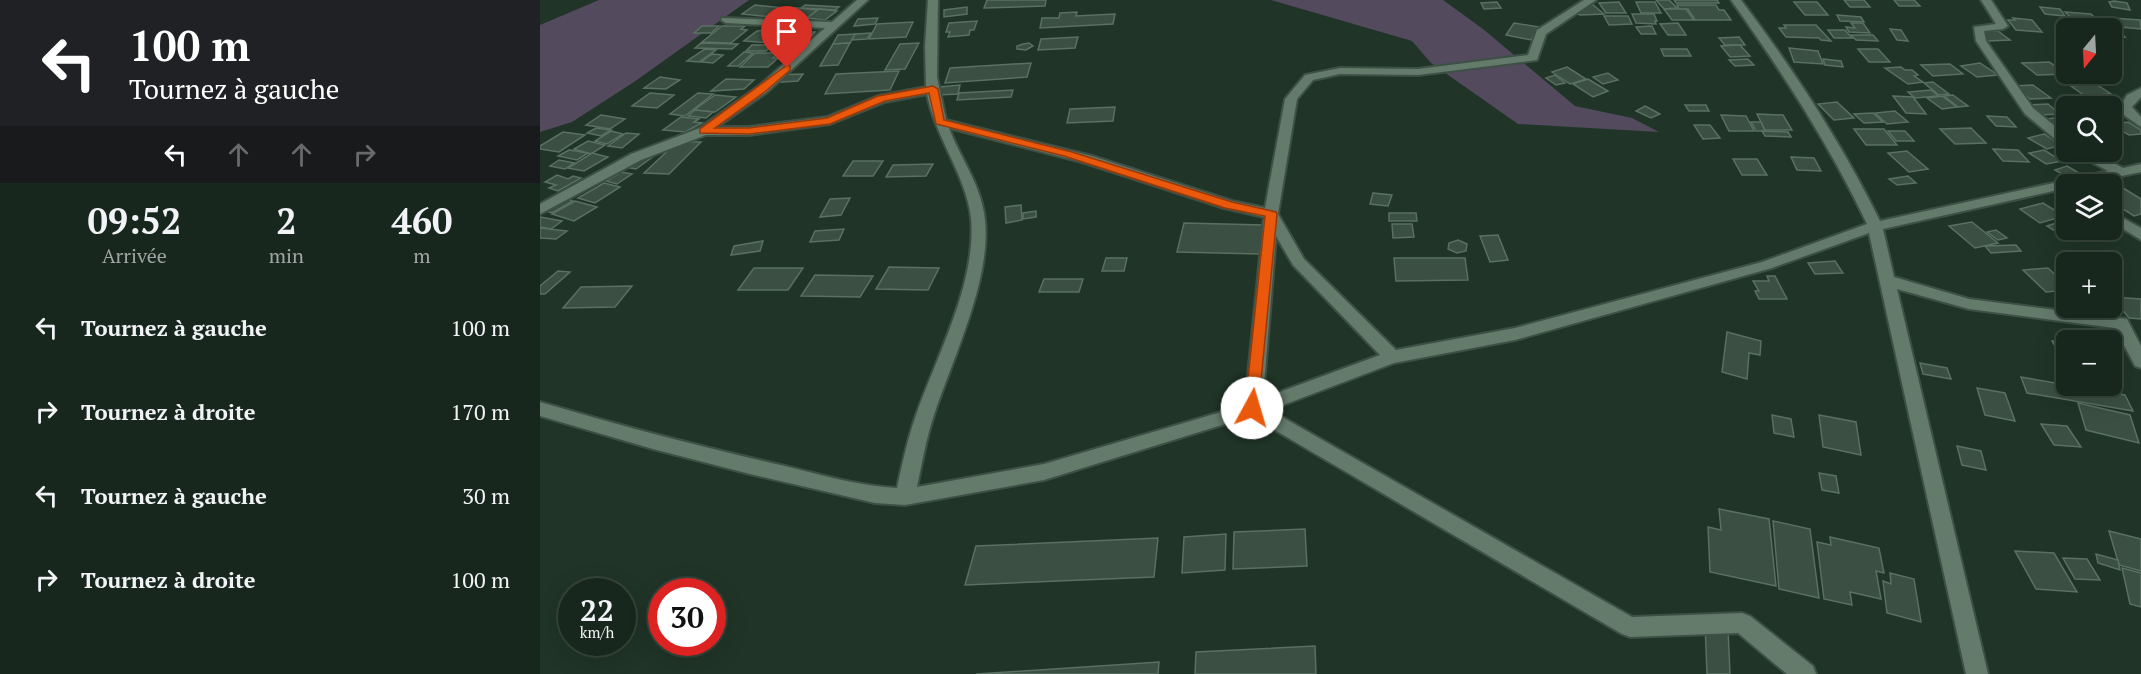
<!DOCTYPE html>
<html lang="fr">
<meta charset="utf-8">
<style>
body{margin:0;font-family:"PT Serif",serif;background:#25332a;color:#f1f3f6;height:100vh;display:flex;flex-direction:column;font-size:22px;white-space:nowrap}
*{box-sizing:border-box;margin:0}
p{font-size:20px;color:#9fa5a4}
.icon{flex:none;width:33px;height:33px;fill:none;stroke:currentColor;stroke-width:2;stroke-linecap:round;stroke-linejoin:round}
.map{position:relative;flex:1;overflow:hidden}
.side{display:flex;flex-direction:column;background:#18271d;width:540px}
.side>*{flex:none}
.top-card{background:#202124;color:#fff;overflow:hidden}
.needle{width:39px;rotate:198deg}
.fabs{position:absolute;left:1516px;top:18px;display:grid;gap:12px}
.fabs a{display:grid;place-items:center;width:66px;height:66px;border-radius:9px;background:#18271d;box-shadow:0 6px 24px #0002,0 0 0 2px #36443b;font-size:30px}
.speed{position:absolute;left:18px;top:578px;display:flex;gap:12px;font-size:30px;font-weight:700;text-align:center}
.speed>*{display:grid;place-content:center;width:78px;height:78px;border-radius:50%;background:#18271d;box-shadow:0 6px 24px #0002,0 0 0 2px #36443b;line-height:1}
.speed small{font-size:15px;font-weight:400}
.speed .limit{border:9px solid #d22;background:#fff;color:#111}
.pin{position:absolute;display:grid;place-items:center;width:51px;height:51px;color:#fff;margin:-62px -26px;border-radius:50% 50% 50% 0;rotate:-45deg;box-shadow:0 0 6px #0007}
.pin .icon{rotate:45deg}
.me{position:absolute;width:66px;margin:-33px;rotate:6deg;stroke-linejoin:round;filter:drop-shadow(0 0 4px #0008)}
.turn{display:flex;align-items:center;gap:21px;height:126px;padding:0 30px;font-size:27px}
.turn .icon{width:78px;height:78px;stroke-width:2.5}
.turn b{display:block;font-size:42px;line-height:51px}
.lanes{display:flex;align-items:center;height:57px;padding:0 30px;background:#0003;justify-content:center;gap:30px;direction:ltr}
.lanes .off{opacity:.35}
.eta{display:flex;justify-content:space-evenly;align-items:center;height:102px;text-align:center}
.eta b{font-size:36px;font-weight:800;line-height:42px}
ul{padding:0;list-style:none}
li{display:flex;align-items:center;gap:18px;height:84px;padding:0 30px}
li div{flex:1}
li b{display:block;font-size:22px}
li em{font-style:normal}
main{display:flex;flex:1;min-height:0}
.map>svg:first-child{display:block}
.green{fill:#534a5e}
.building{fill:#3b4f42;stroke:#5a7061;stroke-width:1.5}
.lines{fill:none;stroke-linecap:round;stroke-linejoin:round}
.minor-casing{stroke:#3e5045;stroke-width:4}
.minor{fill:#647a6b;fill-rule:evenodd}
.route{fill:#ea580c;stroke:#983908;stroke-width:1.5}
</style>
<main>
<section class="side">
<div class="top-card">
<div class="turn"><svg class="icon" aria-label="left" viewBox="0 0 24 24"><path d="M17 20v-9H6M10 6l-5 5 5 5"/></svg><div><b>100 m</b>Tournez à gauche</div></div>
<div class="lanes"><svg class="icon" aria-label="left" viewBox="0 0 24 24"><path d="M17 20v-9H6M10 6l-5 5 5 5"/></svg><svg class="icon off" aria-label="ahead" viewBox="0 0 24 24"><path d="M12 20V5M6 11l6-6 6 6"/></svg><svg class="icon off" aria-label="ahead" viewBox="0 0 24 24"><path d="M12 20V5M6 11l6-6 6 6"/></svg><svg class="icon off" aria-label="right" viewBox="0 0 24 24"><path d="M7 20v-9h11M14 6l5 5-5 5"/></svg></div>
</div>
<div class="eta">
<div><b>09:52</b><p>Arrivée</p></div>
<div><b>2</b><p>min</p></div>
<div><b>460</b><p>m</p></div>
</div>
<ul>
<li><svg class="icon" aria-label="left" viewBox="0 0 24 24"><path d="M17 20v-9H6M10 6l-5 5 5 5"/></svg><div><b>Tournez à gauche</b></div><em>100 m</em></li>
<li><svg class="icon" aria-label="right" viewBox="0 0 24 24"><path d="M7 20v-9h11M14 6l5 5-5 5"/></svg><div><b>Tournez à droite</b></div><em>170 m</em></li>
<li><svg class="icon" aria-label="left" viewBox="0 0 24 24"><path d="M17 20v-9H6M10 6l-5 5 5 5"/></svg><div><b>Tournez à gauche</b></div><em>30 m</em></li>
<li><svg class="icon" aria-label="right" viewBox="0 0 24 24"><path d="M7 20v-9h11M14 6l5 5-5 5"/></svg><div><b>Tournez à droite</b></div><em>100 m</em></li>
</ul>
</section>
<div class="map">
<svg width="1601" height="674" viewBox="0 0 1601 674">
<rect width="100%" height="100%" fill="#203427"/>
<g class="green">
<polygon points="59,0 209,0 94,82 32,122 0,132 0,25"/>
<polygon points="731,0 903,0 943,29 1035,106 1092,118 1119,132 978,124 891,63 872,41"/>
</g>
<g class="building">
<polygon points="447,0 506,0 505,6 444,8"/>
<polygon points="1116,0 1129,0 1137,8 1124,9"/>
<polygon points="1134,0 1177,0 1179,3 1136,3"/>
<polygon points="1304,0 1324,0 1330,7 1310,7"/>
<polygon points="1354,0 1374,0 1380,6 1359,6"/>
<polygon points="1574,1 1587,3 1590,10 1572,7 1569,2"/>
<polygon points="957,2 961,8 944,9 941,3"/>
<polygon points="1079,2 1086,13 1066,13 1059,3"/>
<polygon points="1096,2 1115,2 1121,13 1101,13"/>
<polygon points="1254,2 1277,2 1288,15 1265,15"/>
<polygon points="1052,4 1064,14 1040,15 1036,13"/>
<polygon points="215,5 245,8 232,17 202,14"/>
<polygon points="265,5 299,7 295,10 261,8"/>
<polygon points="1137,5 1176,5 1179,10 1184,10 1191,20 1155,20 1148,9 1139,9"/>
<polygon points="247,7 278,10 267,18 236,16"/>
<polygon points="427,7 427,14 404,17 404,10"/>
<polygon points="1500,7 1520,9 1525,16 1505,14"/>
<polygon points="279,9 297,11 285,20 267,18"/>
<polygon points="1124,9 1146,9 1154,20 1132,20"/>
<polygon points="537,12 536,16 575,14 573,24 500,28 502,18 519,18 520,13"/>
<polygon points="1525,12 1551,14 1560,23 1534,21"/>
<polygon points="1092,14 1114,14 1117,21 1115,21 1116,24 1096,23"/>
<polygon points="1297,15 1321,17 1324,22 1300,21"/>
<polygon points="1064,16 1088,16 1092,24 1069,25"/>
<polygon points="338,18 335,24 314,26 318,19"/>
<polygon points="1473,18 1492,20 1502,32 1476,30 1468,20 1475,20"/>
<polygon points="1572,18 1600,20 1601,29 1580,27"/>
<polygon points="437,21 434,30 430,30 429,35 408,37 410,32 406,32 409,23"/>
<polygon points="373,22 366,37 329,39 337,24"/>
<polygon points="974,23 999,27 991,40 966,35"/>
<polygon points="1138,23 1146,35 1128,35 1120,24"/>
<polygon points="1311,23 1323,23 1330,33 1309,32 1306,27 1315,28"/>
<polygon points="1539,23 1556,24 1561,28 1544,28"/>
<polygon points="1244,25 1276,25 1291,41 1281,40 1279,38 1246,37 1239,28 1246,28"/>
<polygon points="162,26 179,26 171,33 154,33"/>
<polygon points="182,26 205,26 201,29 207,30 191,43 162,42"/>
<polygon points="1112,26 1116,34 1101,34 1096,27"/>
<polygon points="1560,26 1574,26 1585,37 1572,36 1572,28 1563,28"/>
<polygon points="1350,29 1361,30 1368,41 1357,40"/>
<polygon points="225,30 248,32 233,43 204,41 217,31"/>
<polygon points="250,30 266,31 257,39 241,39"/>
<polygon points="1288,30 1305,30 1312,38 1294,38"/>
<polygon points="1458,31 1470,40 1448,41 1436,32"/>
<polygon points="267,32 275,32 267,41 258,41"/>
<polygon points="331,33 327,39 312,40 315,34"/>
<polygon points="315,34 310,43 293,44 298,35"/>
<polygon points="1311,35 1333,35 1338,41 1316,40"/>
<polygon points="538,37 535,48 498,50 501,39"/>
<polygon points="1199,37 1205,45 1185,45 1179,38"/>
<polygon points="239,39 259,40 252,46 232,45"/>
<polygon points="161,43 198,44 192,49 155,48"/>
<polygon points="310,43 298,65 280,66 293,44"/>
<polygon points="379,43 365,69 345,70 360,44"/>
<polygon points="483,44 489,43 493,46 486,50 477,49 477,46"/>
<polygon points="212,45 232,45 226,51 206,51"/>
<polygon points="1200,45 1210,56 1190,57 1181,46"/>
<polygon points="1249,48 1278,51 1283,64 1254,62"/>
<polygon points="165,49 176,50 159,62 147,61"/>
<polygon points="1121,49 1147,49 1151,56 1124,56"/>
<polygon points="1318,49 1338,49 1350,62 1329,62"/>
<polygon points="204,52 213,53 198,66 188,66"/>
<polygon points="215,53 238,53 233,58 238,58 228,67 200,67"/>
<polygon points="172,54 183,55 173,63 161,62"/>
<polygon points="1208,59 1214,65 1195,66 1189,60"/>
<polygon points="1283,59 1301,61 1303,67 1285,65"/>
<polygon points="1509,62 1528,74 1497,75 1482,63"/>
<polygon points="491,63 487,77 405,83 410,68"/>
<polygon points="1440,63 1458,75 1437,77 1421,66"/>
<polygon points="1410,64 1423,74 1393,76 1381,65"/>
<polygon points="1027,67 1046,79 1030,84 1012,72"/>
<polygon points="1361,67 1365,70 1372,70 1378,75 1374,76 1383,82 1368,84 1345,68"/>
<polygon points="359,71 350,90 285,94 296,74"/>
<polygon points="1068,73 1078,80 1063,84 1053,77"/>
<polygon points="263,74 258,81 229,83 234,75"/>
<polygon points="1015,75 1025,83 1016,85 1006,78"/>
<polygon points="120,77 140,80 126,89 104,88"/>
<polygon points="186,79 214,80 204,89 171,91"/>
<polygon points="1048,79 1068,91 1053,97 1033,84"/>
<polygon points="1393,82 1409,94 1399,95 1384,83"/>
<polygon points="1556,84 1571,94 1545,96 1531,86"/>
<polygon points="420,85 418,94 398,95 400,87"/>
<polygon points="1493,85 1511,98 1490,99 1473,86"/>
<polygon points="473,90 471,97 417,100 419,93"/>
<polygon points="1391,90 1398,96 1375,98 1368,92"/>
<polygon points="110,93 134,95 117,108 92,106"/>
<polygon points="158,93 173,94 145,116 130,114"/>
<polygon points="175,95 196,97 175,112 154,110"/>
<polygon points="1413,95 1428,106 1418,107 1404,96"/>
<polygon points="1353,96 1373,97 1386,114 1366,113"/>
<polygon points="1402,96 1417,107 1402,109 1387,98"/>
<polygon points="1297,102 1314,118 1294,120 1278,104"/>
<polygon points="1508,104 1520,114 1499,115 1487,105"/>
<polygon points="1145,105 1166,105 1169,111 1149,111"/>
<polygon points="1105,106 1120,114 1111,118 1096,111"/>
<polygon points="575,107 573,121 527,123 530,109"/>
<polygon points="155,110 173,112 166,118 148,116"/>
<polygon points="1355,111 1368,122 1347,124 1335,113"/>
<polygon points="1333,113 1343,122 1324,123 1314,114"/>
<polygon points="1217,114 1243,115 1252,130 1225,130"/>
<polygon points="61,115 85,119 70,129 46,125"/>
<polygon points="1181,115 1206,116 1214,131 1189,131"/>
<polygon points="1447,116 1467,117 1476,127 1456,126"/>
<polygon points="141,117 159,119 154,122 162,123 145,132 123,130"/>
<polygon points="1521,117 1527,121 1527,128 1513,129 1499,120"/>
<polygon points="1211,122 1221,122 1225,131 1216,131"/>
<polygon points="1588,122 1601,130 1601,134 1589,135 1572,125"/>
<polygon points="1154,125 1170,125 1180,138 1163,139"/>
<polygon points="56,128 71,130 61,136 47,133"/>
<polygon points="1431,128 1446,143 1415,144 1400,129"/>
<polygon points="1314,129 1344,129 1357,145 1326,145"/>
<polygon points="71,131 83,134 67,144 55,141"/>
<polygon points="1222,131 1248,132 1251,137 1225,136"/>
<polygon points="1348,131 1365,131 1374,141 1356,141"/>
<polygon points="23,132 45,135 19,152 0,149 0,146"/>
<polygon points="86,133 99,134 82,148 68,146"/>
<polygon points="1504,134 1522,145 1507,149 1488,138"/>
<polygon points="48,141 65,145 51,154 34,149"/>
<polygon points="137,142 161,142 129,174 104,173"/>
<polygon points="1453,149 1478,150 1489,162 1463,161"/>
<polygon points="29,150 48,153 37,160 18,156"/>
<polygon points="1504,150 1522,161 1506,164 1489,153"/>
<polygon points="1367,151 1388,169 1369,172 1348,153"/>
<polygon points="52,153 68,157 44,171 28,168"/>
<polygon points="99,154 114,156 96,169 80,166"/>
<polygon points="1251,157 1274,158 1281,171 1257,170"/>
<polygon points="1193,159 1217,159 1227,175 1202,175"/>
<polygon points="19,160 34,163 25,169 10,166"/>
<polygon points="313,161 343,161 333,176 303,176"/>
<polygon points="393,164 386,176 346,177 353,165"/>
<polygon points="1527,166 1546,177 1534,181 1515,170"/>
<polygon points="81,172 92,174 77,184 66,181"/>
<polygon points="17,175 28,179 33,176 41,178 18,191 9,188 16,185 5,182"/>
<polygon points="1368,176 1376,183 1357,185 1349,179"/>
<polygon points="1570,180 1601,199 1601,214 1594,216 1572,202 1572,184 1549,184"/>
<polygon points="64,183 80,187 55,203 38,198"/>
<polygon points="833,193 852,195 848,206 830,204"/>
<polygon points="21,196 33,201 12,213 0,209"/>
<polygon points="310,198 301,215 280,217 290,199"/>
<polygon points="35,201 57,207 34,221 12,214"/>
<polygon points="1503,203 1524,216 1500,223 1480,209"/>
<polygon points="481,205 482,220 466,223 465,207"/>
<polygon points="496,211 496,217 483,219 483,213"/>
<polygon points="849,213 876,213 877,221 849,221"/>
<polygon points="0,217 22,221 11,229 0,227"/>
<polygon points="1522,221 1527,225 1527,230 1518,233 1507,226"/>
<polygon points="1432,222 1458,243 1435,248 1409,226"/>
<polygon points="644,223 723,225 719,254 637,252"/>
<polygon points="852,224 872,224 874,237 853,238"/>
<polygon points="0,228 27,231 16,239 0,238"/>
<polygon points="304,229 299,240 270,242 275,231"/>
<polygon points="1456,230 1467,238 1458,240 1447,232"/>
<polygon points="958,235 968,260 950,262 940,236"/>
<polygon points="918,240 927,244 926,251 917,253 908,249 909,243"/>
<polygon points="223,241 220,251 191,255 194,246"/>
<polygon points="1476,245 1481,251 1451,253 1445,246"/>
<polygon points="566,258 587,258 584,271 562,271"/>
<polygon points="854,258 925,258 928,280 856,281"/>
<polygon points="1295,261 1303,273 1275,274 1268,263"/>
<polygon points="349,267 399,268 388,290 336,289"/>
<polygon points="214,268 263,268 248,290 198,290"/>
<polygon points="1508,268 1527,286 1527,290 1506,292 1483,270"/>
<polygon points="18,271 30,272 5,294 0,294 0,286"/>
<polygon points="275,275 333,276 320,297 261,296"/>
<polygon points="1227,276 1235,276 1247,299 1219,299 1215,291 1219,291 1213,281 1229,281"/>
<polygon points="504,279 543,279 539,292 499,292"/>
<polygon points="92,286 75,307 23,308 41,287"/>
<polygon points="1572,297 1601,299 1601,319 1589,318"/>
<polygon points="1187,332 1221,341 1220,355 1209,353 1207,379 1182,372"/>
<polygon points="1512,341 1527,343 1527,365 1526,365"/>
<polygon points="1380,363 1407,368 1411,379 1383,374"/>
<polygon points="1481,377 1585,395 1593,411 1487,393"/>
<polygon points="1437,388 1465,393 1475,421 1445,415"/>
<polygon points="1538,403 1590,415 1599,443 1546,430"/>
<polygon points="1232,415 1251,419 1254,437 1234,433"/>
<polygon points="1279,415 1316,422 1321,455 1283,447"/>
<polygon points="1501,424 1527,426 1541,447 1514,445"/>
<polygon points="1417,446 1441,451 1446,470 1422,465"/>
<polygon points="1279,473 1296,476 1299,493 1282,490"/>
<polygon points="1179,509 1229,519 1236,586 1170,572 1168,527 1181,530"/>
<polygon points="1233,521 1270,529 1279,598 1239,589"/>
<polygon points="765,529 767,566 693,569 694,532"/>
<polygon points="1569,531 1601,539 1601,571 1579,565"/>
<polygon points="686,534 685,570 642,573 644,537"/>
<polygon points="1290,537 1339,548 1344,573 1336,571 1341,599 1310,592 1312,605 1284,599 1277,542 1291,545"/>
<polygon points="618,538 614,577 425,585 436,546"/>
<polygon points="1475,551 1514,553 1537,592 1496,589"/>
<polygon points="1556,554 1578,560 1580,570 1558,563"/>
<polygon points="1523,558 1547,559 1560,580 1535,579"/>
<polygon points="1582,568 1601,573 1601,607 1590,604"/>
<polygon points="1350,573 1374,579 1381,622 1347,613 1343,581 1351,584"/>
<polygon points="1165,623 1188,628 1190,674 1167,674"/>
<polygon points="775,646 776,674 655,674 656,652"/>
<polygon points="619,662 618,674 436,674"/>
</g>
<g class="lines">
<g class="minor-casing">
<g id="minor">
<path d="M 317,0 L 328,0 L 227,92 L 177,127 L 209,127 L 287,117 L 338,96 L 386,87 L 385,46 L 388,0 L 398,0 L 397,77 L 406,120 L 552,156 L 692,201 L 725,208 L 745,99 L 765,75 L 800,68 L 878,69 L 988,55 L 997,30 L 1044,0 L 1056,0 L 1006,34 L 997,60 L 878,75 L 800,74 L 773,80 L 757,99 L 738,214 L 764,259 L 856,350 L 975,328 L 1222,262 L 1327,224 C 1289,144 1242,72 1191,0 L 1201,0 C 1254,70 1301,142 1340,221 L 1568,171 L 1538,155 L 1537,152 L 1552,152 L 1583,168 L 1601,164 L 1601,172 L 1544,184 L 1527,184 L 1527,188 L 1343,229 L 1354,277 L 1429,299 L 1587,319 L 1601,346 L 1601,368 L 1595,366 L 1575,328 L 1429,309 L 1357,289 L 1448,674 L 1426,674 L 1329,233 L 1232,268 L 975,340 L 854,363 L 730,410 L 1092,617 L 1202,613 L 1210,616 L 1273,666 L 1276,674 L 1247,674 L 1198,633 L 1090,637 L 1082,634 L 711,416 L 504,480 L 365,505 L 335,503 L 210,474 L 113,449 L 0,416 L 0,402 C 81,426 162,447 245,466 C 282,475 319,486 357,488 C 362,465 367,441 375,418 C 396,357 437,283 431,218 C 426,175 395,137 387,94 L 345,102 L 290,124 L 209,135 L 166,135 L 101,160 L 0,214 L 0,204 L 91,154 L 160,128 L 219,86 L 285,28 L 186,23 L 181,20 L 182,18 L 292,22 ZM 409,128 L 542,162 L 684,208 L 724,217 L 705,405 L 504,464 L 377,487 C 382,463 386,439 394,415 C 413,357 457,269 443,208 C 437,179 419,155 409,128 ZM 736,236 L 753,265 L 840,355 L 723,398 Z"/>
<polygon points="1441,0 1451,0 1468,26 1463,29 1444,31 1446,41 1493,108 1527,136 1527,146 1522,145 1485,114 1436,41 1434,27 1456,24"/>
<polygon points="1601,88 1601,97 1592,107 1601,117 1601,127 1585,116 1580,107 1587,95"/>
<polygon points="1572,212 1601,228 1601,240 1572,222"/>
</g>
</g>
<use href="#minor" class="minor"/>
</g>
<polygon class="route" points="247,65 250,66 250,70 226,91 175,128 209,128 287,118 338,96 393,86 398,89 404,120 532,152 692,202 736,212 737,214 718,412 707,412 705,408 725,216 685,208 524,156 396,124 389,93 345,101 290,124 209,134 160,133 160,129"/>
</svg>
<div class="fabs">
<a><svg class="needle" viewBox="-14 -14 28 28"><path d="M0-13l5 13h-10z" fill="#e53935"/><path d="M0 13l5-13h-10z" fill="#9fa5a4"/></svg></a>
<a><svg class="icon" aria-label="search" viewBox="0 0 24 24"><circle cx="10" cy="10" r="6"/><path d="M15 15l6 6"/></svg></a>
<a><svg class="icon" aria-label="layers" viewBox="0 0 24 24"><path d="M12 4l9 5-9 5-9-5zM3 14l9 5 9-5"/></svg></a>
<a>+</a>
<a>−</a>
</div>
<div class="speed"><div>22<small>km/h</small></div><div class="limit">30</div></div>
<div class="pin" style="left:247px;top:68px;background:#d93025"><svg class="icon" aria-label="arrive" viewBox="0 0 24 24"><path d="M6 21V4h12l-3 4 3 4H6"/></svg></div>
<svg class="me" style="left:712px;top:408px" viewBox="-20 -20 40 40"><circle r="19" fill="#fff"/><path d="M0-13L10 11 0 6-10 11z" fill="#ea580c"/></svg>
</div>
</main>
